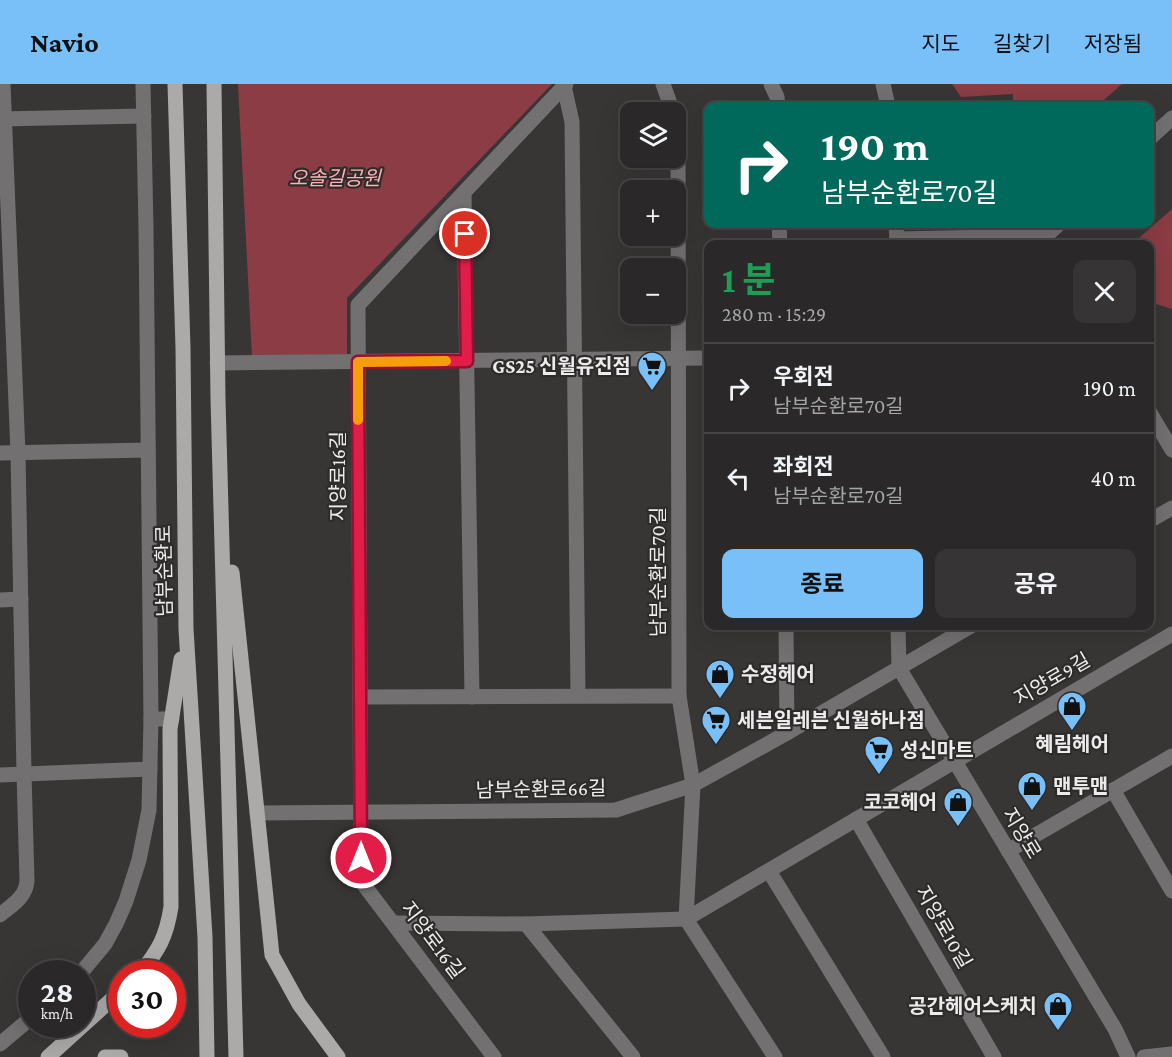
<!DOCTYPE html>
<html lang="ko">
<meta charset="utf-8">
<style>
body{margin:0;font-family:"Crimson Pro","Noto Sans KR",serif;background:#363434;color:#f1f3f6;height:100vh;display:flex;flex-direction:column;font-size:22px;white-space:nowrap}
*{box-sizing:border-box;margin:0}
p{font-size:20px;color:#a5a6a8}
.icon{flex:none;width:33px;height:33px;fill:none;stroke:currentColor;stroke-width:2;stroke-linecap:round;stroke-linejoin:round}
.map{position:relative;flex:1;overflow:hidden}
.panel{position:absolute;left:704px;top:156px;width:450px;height:390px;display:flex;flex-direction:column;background:#2a2828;border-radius:12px;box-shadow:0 6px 24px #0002,0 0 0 2px #464445}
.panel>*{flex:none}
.banner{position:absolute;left:704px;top:18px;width:450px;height:126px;border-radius:12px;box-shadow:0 6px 24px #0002,0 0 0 2px #464445;background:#00695c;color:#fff;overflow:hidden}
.tools{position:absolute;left:620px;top:18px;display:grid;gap:12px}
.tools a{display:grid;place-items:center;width:66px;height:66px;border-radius:12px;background:#2a2828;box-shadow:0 6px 24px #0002,0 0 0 2px #464445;font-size:30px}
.speed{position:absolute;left:18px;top:876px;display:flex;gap:12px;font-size:30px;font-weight:700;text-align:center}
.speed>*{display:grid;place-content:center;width:78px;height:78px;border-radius:50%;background:#2a2828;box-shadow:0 6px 24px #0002,0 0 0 2px #464445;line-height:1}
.speed small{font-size:15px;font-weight:400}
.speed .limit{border:9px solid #d22;background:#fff;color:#111}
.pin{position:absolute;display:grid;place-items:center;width:51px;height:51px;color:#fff;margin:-26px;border:3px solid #fff;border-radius:50%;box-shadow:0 2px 6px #0007}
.me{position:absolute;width:66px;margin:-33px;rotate:0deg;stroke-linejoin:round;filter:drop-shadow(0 0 4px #0008)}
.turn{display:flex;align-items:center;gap:21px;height:126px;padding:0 18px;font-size:27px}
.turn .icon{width:78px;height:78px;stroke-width:2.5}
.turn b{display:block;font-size:42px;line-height:51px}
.round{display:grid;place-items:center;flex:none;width:63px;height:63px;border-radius:12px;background:#363434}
.head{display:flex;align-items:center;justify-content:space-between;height:102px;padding:0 18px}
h1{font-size:36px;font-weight:700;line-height:45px;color:#1e9e55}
.primary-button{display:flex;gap:12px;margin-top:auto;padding:12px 18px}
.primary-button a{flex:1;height:69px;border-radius:12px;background:#79bff8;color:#111;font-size:24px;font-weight:700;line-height:69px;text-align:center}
.primary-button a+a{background:#363434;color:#f1f3f6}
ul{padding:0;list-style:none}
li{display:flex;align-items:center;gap:18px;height:90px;padding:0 18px;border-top:2px solid #464445}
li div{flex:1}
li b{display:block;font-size:22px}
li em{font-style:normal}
header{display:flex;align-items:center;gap:36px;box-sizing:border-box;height:84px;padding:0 30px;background:#79bff8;color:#111}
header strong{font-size:28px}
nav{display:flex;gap:33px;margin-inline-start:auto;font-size:21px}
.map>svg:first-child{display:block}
.green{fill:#8b3c44}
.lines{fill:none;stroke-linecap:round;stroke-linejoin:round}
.minor{stroke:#727070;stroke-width:15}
.tertiary{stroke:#727070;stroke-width:15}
.primary{stroke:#aca9a9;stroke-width:15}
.route-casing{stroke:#92132f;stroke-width:15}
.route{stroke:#e11d48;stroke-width:10}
.slow{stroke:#f59e0b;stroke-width:10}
.labels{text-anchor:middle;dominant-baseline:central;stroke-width:4.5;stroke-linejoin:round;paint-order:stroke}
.park-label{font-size:20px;font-style:italic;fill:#feb1b5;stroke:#2e2b2b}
.poi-label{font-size:20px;font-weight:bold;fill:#edebeb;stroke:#2e2b2b;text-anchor:start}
.street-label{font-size:20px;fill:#edebeb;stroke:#2e2b2b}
</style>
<header>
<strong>Navio</strong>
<nav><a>지도</a><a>길찾기</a><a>저장됨</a></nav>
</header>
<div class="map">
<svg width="1172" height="973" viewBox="0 0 1172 973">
<rect width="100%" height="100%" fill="#383535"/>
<g class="green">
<polygon points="238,0 552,0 347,214 347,270 252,273"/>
<polygon points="952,0 1122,0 1097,22 1013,22 1013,10 961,13"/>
<polygon points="1172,125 1172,225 1156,220 1149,209 1149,160 1132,160"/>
</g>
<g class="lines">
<g class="minor">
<polyline points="663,0 673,28"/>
<polyline points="771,0 777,13 778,22"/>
<polyline points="564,2 572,38 578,612"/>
<polyline points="0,35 144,32"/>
<polyline points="675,36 678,45 679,612 693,701 686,835 775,973"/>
<polyline points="1149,55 1172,34"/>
<polyline points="464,109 472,613"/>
<polyline points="779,140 780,160"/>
<polyline points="897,155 1046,152 1059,140"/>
<polyline points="1149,327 1172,366"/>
<polyline points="0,369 148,366"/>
<polyline points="1149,437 1172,424"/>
<polyline points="0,516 21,515"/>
<polyline points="786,542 787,649"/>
<polyline points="360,613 679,612"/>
<polyline points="0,691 150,685"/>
<polyline points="1113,706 1172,807"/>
<polyline points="257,729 616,726 693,701 787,649 971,542"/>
<polyline points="856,735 994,973"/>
<polyline points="1008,767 1172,672"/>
<polyline points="769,787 883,973"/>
<path d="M 0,831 C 12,821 26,813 27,797 L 24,690 L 18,369 L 3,0"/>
<polyline points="394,839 526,840 686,835 1172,550"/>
<polyline points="526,840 633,973"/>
<polyline points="80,890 105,860 116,840 126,817 139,776 149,726 151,635"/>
<polyline points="0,960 32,933"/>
<polyline points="494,973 361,797 358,221 566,0"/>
<polyline points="1144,973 1172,970"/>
</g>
<g class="tertiary">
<polyline points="143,0 146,144 151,635 172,635"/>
<polyline points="883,0 888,22"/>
<polyline points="896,140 897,160"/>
<polyline points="217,279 708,274"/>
<polyline points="898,542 899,584 1115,945 1128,973"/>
</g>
<g class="primary">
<polyline points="175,0 183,264 186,545 205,853 207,973"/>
<polyline points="214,0 218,315 236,973"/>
<polyline points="232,488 272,871 299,920 338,973"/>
<path d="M 140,890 C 159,865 166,854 171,823 L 170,645 L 181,575"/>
<polyline points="48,973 122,906"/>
<polyline points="105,973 121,973"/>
</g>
</g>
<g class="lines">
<g class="route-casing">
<polyline id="route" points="361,774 358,278 467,277 465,150"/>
</g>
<use href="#route" class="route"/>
<polyline class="slow" points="358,336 358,278 446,277"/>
</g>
<defs>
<g id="supermarket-pin" transform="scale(1.5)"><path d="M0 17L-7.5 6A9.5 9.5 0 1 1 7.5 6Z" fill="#79bff8" stroke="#2e2b2b"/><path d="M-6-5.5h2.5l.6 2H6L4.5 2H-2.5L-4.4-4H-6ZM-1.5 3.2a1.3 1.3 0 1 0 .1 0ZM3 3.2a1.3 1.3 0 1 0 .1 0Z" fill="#111"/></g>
<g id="shop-pin" transform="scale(1.5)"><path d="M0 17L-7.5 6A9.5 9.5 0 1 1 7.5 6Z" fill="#79bff8" stroke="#2e2b2b"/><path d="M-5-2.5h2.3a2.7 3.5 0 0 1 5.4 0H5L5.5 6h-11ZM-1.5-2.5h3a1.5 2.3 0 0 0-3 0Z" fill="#111"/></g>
</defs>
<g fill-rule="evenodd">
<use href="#supermarket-pin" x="652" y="282"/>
<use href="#shop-pin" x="720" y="590"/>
<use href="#shop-pin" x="1072" y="622"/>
<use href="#supermarket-pin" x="716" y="636"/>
<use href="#supermarket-pin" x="879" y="666"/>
<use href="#shop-pin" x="1032" y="702"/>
<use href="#shop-pin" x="958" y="718"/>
<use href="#shop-pin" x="1058" y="922"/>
</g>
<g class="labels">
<g class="park-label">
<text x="335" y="94">오솔길공원</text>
</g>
<g class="poi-label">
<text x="631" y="282" text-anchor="end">GS25 신월유진점</text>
<text x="741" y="590">수정헤어</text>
<text x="737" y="636">세븐일레븐 신월하나점</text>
<text x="1072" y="660" text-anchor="middle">혜림헤어</text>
<text x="900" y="666">성신마트</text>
<text x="1053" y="702">맨투맨</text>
<text x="937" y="718" text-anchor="end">코코헤어</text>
<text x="1037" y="922" text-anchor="end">공간헤어스케치</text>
</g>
<g class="street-label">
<text transform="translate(338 392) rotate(-90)">지양로16길</text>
<text transform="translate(164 487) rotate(-91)">남부순환로</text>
<text transform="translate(658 488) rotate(-90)">남부순환로70길</text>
<text transform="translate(1052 595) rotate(-30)">지양로9길</text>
<text transform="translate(541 705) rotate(-1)">남부순환로66길</text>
<text transform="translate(1022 749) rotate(59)">지양로</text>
<text transform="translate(944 843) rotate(60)">지양로10길</text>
<text transform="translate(433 856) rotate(53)">지양로16길</text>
</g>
</g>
</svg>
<div class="tools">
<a><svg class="icon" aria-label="layers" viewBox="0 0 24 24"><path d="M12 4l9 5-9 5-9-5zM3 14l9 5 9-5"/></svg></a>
<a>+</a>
<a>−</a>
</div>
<div class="speed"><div>28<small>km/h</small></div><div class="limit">30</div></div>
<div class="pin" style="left:465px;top:150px;background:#d93025"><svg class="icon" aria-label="arrive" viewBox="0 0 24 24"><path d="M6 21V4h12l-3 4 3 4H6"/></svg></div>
<svg class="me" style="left:361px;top:774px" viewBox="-20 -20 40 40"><circle r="17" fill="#e11d48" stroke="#fff" stroke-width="3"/><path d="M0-11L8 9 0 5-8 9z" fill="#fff"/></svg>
<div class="banner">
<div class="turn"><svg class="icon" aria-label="right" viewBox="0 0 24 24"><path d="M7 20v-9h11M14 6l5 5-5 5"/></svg><div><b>190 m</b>남부순환로70길</div></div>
</div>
<section class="panel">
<div class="head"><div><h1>1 분</h1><p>280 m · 15:29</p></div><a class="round"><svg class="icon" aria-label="close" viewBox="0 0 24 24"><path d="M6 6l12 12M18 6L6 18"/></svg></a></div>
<ul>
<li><svg class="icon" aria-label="right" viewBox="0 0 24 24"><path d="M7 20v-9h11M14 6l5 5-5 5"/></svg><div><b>우회전</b><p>남부순환로70길</p></div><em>190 m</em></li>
<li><svg class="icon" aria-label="left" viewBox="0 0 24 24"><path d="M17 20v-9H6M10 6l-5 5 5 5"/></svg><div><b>좌회전</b><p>남부순환로70길</p></div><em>40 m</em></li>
</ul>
<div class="primary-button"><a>종료</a><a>공유</a></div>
</section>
</div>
